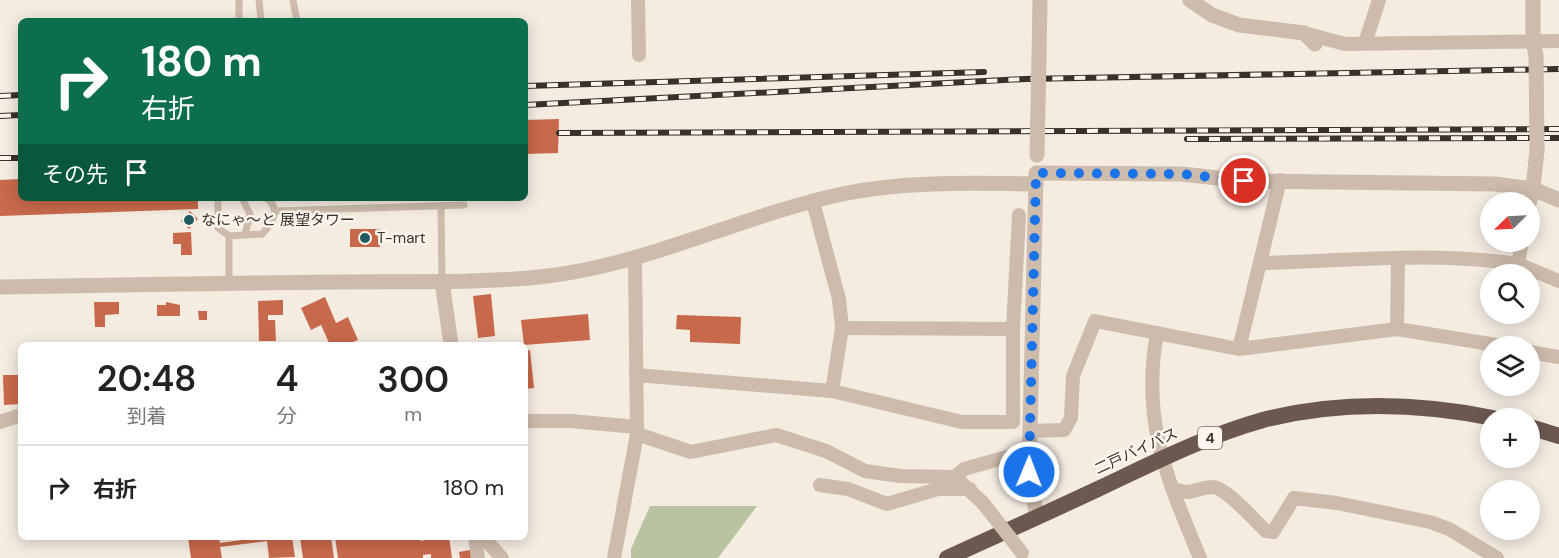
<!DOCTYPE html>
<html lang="ja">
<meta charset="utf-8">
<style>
body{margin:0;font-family:"DM Sans","Noto Sans JP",sans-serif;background:#f2f2f2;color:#222;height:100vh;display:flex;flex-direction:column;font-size:22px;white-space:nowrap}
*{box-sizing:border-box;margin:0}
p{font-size:20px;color:#767676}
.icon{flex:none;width:33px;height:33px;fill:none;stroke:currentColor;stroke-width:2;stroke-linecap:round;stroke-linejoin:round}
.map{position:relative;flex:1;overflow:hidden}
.side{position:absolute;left:18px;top:342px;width:510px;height:198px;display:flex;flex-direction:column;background:#fff;border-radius:9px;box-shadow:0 3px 15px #0003}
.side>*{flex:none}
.guide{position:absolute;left:18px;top:18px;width:510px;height:183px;border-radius:9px;box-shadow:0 3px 15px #0003;background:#0b6e4f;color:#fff;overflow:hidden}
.needle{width:39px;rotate:246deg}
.fabs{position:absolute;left:1480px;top:192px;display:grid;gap:12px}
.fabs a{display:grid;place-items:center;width:60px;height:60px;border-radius:50%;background:#fff;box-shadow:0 3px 15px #0003;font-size:30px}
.pin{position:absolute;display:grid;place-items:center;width:51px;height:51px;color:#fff;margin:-26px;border:3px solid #fff;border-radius:50%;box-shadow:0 2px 6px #0007}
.me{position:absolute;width:66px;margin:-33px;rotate:1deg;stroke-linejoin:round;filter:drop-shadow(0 0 4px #0008)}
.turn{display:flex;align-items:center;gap:21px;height:126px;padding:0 24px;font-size:27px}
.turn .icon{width:78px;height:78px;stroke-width:2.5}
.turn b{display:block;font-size:42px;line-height:51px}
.then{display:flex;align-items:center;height:57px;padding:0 24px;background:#0003;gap:12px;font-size:22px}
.eta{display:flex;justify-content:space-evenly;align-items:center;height:102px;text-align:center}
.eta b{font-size:36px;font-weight:600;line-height:42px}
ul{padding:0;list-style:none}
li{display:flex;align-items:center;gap:18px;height:84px;padding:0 24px;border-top:2px solid #e0e0e0}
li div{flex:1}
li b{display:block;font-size:22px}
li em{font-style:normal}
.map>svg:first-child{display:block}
.green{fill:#b8c4a0}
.building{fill:#c8694b}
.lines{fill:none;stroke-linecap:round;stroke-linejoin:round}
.service{stroke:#cdbbac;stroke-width:7}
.minor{stroke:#cdbbac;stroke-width:14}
.tertiary{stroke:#cdbbac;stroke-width:15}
.trunk{stroke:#6c584f;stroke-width:16}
.rail-casing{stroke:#3b302b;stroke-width:6}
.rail{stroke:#fbf5ee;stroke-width:4;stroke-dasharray:11;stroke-linecap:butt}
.minor-bridge{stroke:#cdbbac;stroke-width:14}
.tertiary-bridge{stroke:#cdbbac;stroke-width:15}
.route{stroke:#1a73e8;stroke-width:10;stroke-dasharray:0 18}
.poi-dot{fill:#1f5a5e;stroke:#fbf5ee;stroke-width:2}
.labels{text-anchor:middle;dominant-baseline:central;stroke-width:5;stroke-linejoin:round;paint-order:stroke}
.shield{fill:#fbf5ee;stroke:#756b66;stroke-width:1.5}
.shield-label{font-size:14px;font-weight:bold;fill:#3b302b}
.poi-label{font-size:15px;fill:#3b302b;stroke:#fbf5ee;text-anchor:start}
.street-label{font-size:15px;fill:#3b302b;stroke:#fbf5ee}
</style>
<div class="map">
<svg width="1559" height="558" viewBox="0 0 1559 558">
<rect width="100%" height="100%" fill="#f4ebe1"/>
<polygon class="green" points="650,506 757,506 718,558 631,558 631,549"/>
<g class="building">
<polygon points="559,119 558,153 525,154 525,120"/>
<polygon points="21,179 21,198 198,198 198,209 0,216 0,180"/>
<polygon points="190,211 198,219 189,229 181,221"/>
<rect x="350" y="229" width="30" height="18"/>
<polygon points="191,232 192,255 181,255 181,244 173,244 173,233"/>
<polygon points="491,294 495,336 478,338 473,296"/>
<polygon points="325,297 336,323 348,317 358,340 345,345 330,345 321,325 311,330 301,308"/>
<polygon points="283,300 283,315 268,315 268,320 275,320 276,341 259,341 258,301"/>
<polygon points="94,302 119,302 119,314 105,315 105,327 95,327"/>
<polygon points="166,302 180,305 180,316 157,316 157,305 166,305"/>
<polygon points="198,311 207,311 207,320 199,320"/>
<polygon points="588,314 590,340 524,345 521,320"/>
<polygon points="677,315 741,317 740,344 690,342 690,330 676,329"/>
<polygon points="530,350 534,388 525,389 525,351"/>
<polygon points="3,375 21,375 21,404 4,405"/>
<polygon points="188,537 219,537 220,543 264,537 292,537 295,557 269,558 267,541 220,547 222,558 191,558"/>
<polygon points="300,537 331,537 334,558 303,558"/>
<polygon points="335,537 420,537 421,541 429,539 428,537 449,537 452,558 431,558 431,554 423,555 423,558 338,558"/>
<polygon points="470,550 471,558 460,558 459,552"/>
</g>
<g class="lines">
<g class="service">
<polyline points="239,0 239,21"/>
<polyline points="259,0 261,21"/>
<polyline points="293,0 297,21"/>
<path d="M 218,198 L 218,228 L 229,236 L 262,234 C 272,224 282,208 266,198"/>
<polyline points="242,198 250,214 245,235"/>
<polyline points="441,206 442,281"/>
<polyline points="275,211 464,205"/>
<polyline points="229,236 229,283"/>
</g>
<g class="minor">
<polyline points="638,0 639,55"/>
<polyline points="1304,33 1345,44 1559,41"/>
<polyline points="1365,43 1379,0"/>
<polyline points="813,202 839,299 842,328 832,391"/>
<polyline points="1530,202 1533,189"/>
<polyline points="1522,242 1518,264 1559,281"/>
<polyline points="1398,259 1397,329 1503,346"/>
<path d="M 1260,263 C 1345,261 1434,251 1518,264"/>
<polyline points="842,328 1013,329"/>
<path d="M 1157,333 C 1141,422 1167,478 1200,558"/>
<polyline points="1239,349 1397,329"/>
<polyline points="1530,352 1559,357"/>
<polyline points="636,375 832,391 962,422 1013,422 1013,329 1019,215"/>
<polyline points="525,421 570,421 637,427"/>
<polyline points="0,422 21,415"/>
<polyline points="1030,431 1064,430 1071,418 1073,376 1095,321 1239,349 1280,180"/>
<polyline points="637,434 691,452 776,435 826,451 865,471 900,476 955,477 983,503"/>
<polyline points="955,477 964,469 1014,455"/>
<polyline points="820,485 848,489 887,504 938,489 970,489"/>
<path d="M 1172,488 C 1193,497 1193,488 1212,487 C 1226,487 1254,520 1266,531 L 1273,532 L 1294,498 L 1337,503 L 1430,522 L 1449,529 L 1497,558"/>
<polyline points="475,537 478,558"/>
<polyline points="483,537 502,558"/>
<polyline points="614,558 637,434 635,260"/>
</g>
<g class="tertiary">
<polyline points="1190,0 1212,15 1239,25 1304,33 1315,44"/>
<polyline points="1533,0 1533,41 1536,56"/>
<polyline points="1039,58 1040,0"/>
<polyline points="1036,173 1182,174 1244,181 1495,184 1533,189 1559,200"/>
<polyline points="1036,176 1029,473 1037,517"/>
<polyline points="1533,189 1537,150"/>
<polyline points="442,281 451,345"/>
<path d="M 0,287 C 112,285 225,283 337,282 C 407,281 478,284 548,276 C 652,263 741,216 842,194 C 905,181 971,183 1036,184"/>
</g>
<g class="trunk">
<polyline points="1530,427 1559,436"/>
<path d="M 947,558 C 998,535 1049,512 1100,488 C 1153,463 1206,436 1263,420 C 1338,401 1418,403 1493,418"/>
</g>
<g class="rail-casing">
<g id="rail">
<polyline points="525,86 984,72"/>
<polyline points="0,96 21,95"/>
<polyline points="525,105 1025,79 1559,69"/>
<polyline points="0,116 21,115"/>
<polyline points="559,133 1559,129"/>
<polyline points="1187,139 1559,138"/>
<polyline points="0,158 21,158"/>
</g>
</g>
<use href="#rail" class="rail"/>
<polyline class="minor-bridge" points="983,503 1022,553"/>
<g class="tertiary-bridge">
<polyline points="1536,56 1537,150"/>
<polyline points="1037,155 1039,58"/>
</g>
</g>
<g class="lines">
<polyline class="route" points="1029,472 1036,173 1182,174 1244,181"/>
</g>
<g class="poi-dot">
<circle cx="189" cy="220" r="6"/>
<circle cx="365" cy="238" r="6"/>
</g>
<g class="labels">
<rect class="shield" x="1198" y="427" width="24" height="22" rx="4.5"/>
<g class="shield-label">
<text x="1210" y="438">4</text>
</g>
<g class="poi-label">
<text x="201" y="220">なにゃ～と 展望タワー</text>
<text x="377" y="238">T-mart</text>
</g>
<g class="street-label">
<text transform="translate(1136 451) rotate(-25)">二戸バイパス</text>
</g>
</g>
</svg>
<div class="fabs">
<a><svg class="needle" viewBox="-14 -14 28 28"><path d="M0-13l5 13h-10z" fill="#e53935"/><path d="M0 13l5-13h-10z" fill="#767676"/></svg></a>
<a><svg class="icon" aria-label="search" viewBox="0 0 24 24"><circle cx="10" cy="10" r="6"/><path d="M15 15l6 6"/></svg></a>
<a><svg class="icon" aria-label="layers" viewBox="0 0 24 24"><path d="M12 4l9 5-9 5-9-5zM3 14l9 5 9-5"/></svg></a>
<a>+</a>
<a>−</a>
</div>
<div class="pin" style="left:1244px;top:181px;background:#d93025"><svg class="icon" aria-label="arrive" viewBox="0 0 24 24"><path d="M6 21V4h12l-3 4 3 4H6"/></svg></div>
<svg class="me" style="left:1029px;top:472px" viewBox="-20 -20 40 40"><circle r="17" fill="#1a73e8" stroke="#fff" stroke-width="3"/><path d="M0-11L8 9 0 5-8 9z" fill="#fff"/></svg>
<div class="guide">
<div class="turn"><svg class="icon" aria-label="right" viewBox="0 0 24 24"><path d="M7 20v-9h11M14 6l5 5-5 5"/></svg><div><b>180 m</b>右折</div></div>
<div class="then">その先<svg class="icon" aria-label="arrive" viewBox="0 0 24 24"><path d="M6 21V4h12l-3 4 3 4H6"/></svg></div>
</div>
<section class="side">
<div class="eta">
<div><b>20:48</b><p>到着</p></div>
<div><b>4</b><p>分</p></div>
<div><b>300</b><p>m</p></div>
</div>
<ul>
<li><svg class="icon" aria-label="right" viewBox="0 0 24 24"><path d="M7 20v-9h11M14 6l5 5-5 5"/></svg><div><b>右折</b></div><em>180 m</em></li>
</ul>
</section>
</div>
